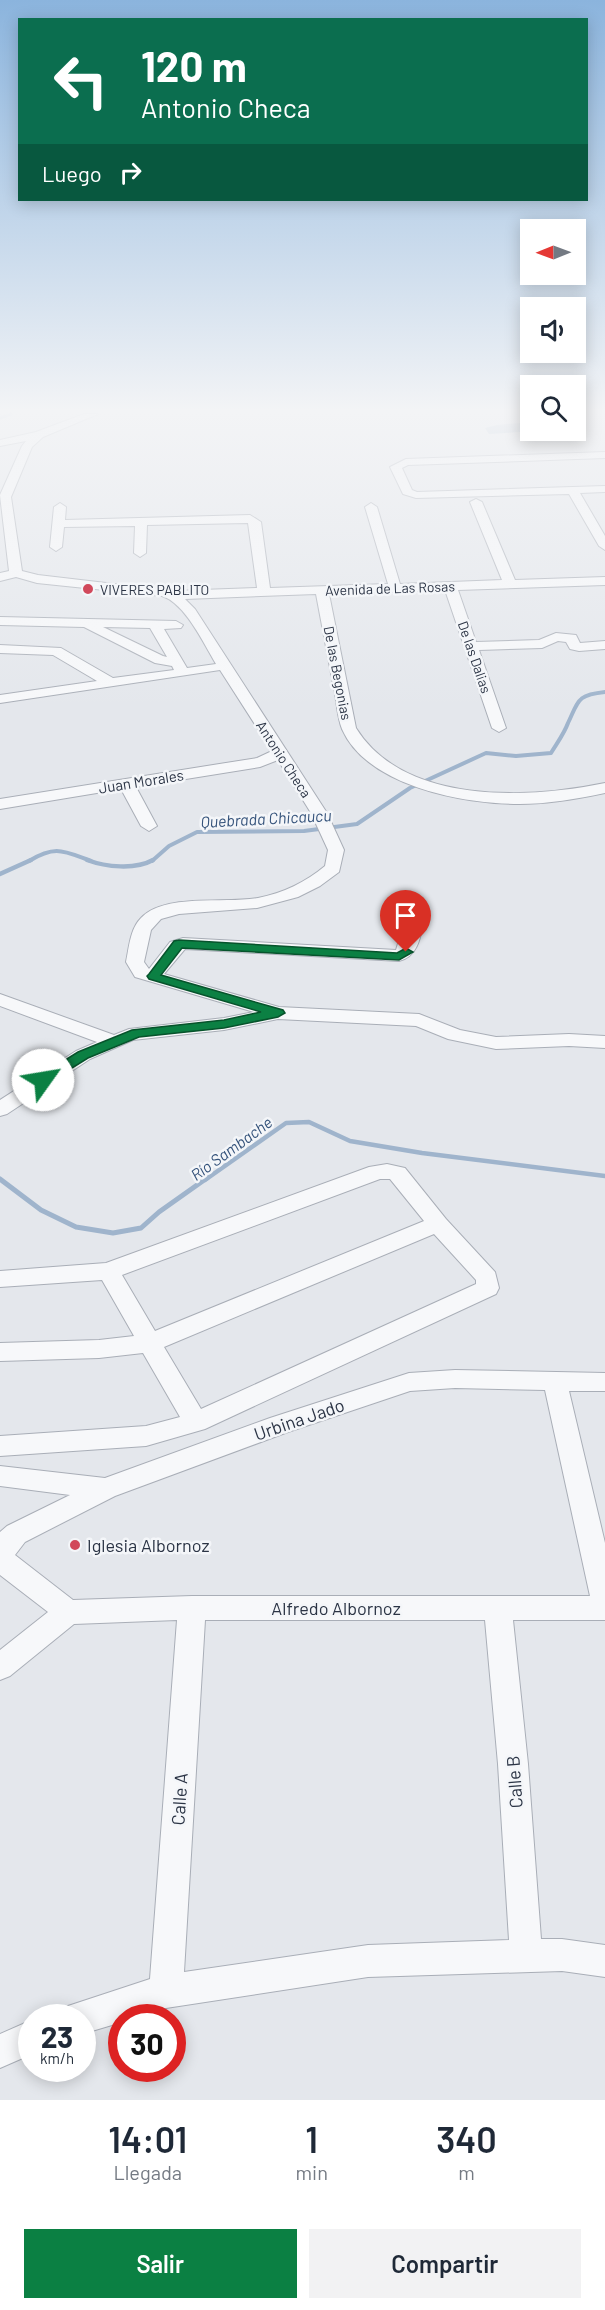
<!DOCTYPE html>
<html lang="es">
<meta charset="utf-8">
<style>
body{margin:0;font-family:Barlow,sans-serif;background:#f2f2f3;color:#1f2937;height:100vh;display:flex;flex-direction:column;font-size:22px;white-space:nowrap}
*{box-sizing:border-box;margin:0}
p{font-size:20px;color:#747a83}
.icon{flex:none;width:33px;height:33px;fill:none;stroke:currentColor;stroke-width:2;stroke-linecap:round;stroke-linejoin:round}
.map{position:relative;height:2100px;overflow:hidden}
.drawer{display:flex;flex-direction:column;background:#fff;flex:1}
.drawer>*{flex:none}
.guide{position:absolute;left:18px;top:18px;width:570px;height:183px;border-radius:0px;box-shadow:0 3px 15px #0003;background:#0b6e4f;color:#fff;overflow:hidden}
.needle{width:39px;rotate:269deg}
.fabs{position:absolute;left:520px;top:219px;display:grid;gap:12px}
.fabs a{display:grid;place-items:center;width:66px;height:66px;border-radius:0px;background:#fff;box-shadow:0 3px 15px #0003;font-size:30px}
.speed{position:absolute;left:18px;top:2004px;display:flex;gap:12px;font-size:30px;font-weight:700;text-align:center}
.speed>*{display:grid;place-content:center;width:78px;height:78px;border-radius:50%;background:#fff;box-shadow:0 3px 15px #0003;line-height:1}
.speed small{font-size:15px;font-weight:400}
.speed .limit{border:9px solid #d22;background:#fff;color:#111}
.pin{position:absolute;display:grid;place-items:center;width:51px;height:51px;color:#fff;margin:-62px -26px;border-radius:50% 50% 50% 0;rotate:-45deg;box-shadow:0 0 6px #0007}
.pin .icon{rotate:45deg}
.me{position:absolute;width:66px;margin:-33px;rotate:58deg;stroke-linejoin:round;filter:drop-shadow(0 0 4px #0008)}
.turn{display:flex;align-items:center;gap:21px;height:126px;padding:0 24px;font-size:27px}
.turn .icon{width:78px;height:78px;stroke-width:2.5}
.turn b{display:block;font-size:42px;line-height:51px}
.then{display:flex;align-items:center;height:57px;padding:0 24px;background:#0003;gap:12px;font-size:22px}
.eta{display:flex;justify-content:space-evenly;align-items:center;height:102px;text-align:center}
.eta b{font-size:36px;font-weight:600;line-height:42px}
.primary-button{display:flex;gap:12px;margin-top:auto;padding:12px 24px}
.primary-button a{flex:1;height:69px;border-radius:0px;background:#0b8043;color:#fff;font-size:24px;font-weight:600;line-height:69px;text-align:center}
.primary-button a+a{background:#f2f2f3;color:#1f2937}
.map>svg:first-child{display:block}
.water{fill:#9fb4cc}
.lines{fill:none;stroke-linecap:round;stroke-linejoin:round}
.stream-far3{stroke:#9fb4cc;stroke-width:3}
.stream-far2{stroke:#9fb4cc;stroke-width:4}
.stream-far1{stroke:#9fb4cc;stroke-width:4.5}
.stream{stroke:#9fb4cc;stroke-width:5}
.minor-casing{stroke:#a9aeb7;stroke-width:2}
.minor{fill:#f7f8fa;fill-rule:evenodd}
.route{fill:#0b8043;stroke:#07532c;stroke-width:1.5}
.poi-dot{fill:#d1495b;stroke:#f4f6f9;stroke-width:2}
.labels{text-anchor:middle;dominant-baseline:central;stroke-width:5;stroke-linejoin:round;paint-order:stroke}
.far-street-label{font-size:14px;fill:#2b3445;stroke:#f4f6f9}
.far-poi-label{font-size:14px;fill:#2b3445;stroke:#f4f6f9;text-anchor:start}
.street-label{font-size:15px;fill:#2b3445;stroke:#f4f6f9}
.water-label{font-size:16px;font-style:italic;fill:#34527a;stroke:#f4f6f9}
.near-street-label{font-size:18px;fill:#2b3445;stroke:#f4f6f9}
.near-poi-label{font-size:18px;fill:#2b3445;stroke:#f4f6f9;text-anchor:start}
</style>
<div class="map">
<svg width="605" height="2100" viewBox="0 0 605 2100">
<rect width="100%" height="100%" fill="#e4e7ec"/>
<polygon class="water" points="531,422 531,430 535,431 489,434 485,428 497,425"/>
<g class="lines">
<polyline class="stream-far3" points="0,418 11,414"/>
<g class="stream-far2">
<path d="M 29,861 C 56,845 63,851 91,861"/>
<path d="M 152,861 L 169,846 L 197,832 L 304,831 L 357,824 L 410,788 L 486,753 L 516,756 L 551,753 C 557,743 564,734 568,723 C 579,700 577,695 605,692"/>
</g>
<g class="stream-far1">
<path d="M 87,860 C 106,867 135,870 153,860"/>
<polyline points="0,874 31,860"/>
<polyline points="205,1180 286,1123 309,1122 350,1141 422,1153 605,1176"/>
</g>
<polyline class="stream" points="0,1179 41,1210 76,1227 113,1233 141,1228 159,1212 207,1178"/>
<g class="minor-casing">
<g id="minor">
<path d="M 84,414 L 98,414 L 43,437 L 32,447 L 11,497 L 22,571 L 38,575 L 174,591 L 257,588 L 248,523 L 147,525 L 146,553 L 140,557 L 134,553 L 135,526 L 64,527 L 62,547 L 56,551 L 50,547 L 54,507 L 60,503 L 66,507 L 65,520 L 250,515 L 261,522 L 270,588 L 388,584 L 365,507 L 371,503 L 377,507 L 400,584 L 502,580 L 470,502 L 476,499 L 482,502 L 515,580 L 605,577 L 605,585 L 458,590 L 476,642 L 539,640 L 556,633 L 576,635 L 580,643 L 605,641 L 605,649 L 579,651 L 570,649 L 566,642 L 558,641 L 542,648 L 479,650 L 506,728 L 499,732 L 492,728 L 445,590 L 329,594 L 356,728 C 404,805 528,799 605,783 L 605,793 C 577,799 548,804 519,804 C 463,804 367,786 342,729 C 337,717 337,701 334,689 C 328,657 322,626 316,594 L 185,599 L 195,609 L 327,813 L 344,850 L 339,872 L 320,886 L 298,897 L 257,908 L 179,914 L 161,919 L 151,930 L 144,962 L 149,969 L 170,942 L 183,938 L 396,950 L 408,911 L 411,907 L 423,907 L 426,911 C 421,930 421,956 399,961 L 185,949 L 164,974 L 279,1007 L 419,1014 L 460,1030 L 496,1037 L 569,1034 L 605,1036 L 605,1048 L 569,1046 L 496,1049 L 448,1039 L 416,1026 L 278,1019 L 224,1030 L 133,1040 L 90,1059 L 7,1114 L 0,1116 L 0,1100 L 76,1051 L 97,1042 L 0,1006 L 0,994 L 114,1035 L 129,1029 L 224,1018 L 254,1012 L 135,977 L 126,962 C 129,948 130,929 141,918 C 164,893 226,904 258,898 C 283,893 306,882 325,866 L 328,850 L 311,813 L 278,760 L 260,767 L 136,787 L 157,826 L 149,831 L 141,826 L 121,789 L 0,809 L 0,799 L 257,758 L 272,751 L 220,670 L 0,703 L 0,695 L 97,681 L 53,655 L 0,653 L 0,645 L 61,648 L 113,678 L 174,670 L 172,666 L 155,663 L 84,627 L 0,625 L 0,617 L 176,621 L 183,625 L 181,628 L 164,629 L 187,668 L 216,664 C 204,644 185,603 162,596 L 37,583 L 16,577 L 0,581 L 0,573 L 9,571 L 0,495 L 22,446 L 26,441 L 0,446 L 0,440 L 36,432 ZM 103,627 L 150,628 L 167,657 L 163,656 Z"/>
<polygon points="605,452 605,458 408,465 402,468 412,490 417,492 605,486 605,492 580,493 605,536 605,550 599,546 569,494 416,498 403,494 390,467 406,459"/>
<path d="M 387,1164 L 405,1168 L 446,1219 L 495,1272 L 499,1288 L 496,1294 L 205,1429 L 146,1446 L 0,1456 L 0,1436 L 146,1426 L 180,1417 L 143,1353 L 99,1358 L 0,1361 L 0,1343 L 99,1340 L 134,1336 L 102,1280 L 0,1287 L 0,1271 L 106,1263 L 369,1167 ZM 380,1179 L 390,1179 L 424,1221 L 155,1331 L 122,1275 ZM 434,1234 L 476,1280 L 476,1284 L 201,1409 L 164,1347 Z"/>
<path d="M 455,1370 L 605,1373 L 605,1391 L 569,1391 L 605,1543 L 605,1620 L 513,1620 L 528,1764 L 541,1939 L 562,1939 L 605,1945 L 605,1977 L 562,1971 L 368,1977 L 166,2008 L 134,2018 L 122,2018 L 122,2022 L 82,2034 L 82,2018 L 64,2018 L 68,2006 L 150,1979 L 177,1620 L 74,1624 L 10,1676 L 0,1680 L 0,1650 L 48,1612 L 0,1575 L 0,1532 L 7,1526 L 70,1495 L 0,1486 L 0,1466 L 105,1478 L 270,1418 L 409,1373 ZM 455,1388 L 545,1390 L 590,1596 L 192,1596 L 73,1600 L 15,1555 L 25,1542 L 115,1496 L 288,1432 L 410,1391 ZM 205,1620 L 485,1620 L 498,1764 L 509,1940 L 368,1945 L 184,1972 Z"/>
<polygon points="32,2020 32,2054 0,2068 0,2034"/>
</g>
</g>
<use href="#minor" class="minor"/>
</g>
<linearGradient id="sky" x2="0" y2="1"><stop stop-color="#8bb4dd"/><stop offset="0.58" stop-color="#f3f4f6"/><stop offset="1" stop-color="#f3f4f6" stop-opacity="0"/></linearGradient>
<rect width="605" height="708" fill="url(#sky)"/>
<polygon class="route" points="179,940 397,953 406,948 413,952 399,960 182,948 161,975 283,1010 285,1013 278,1017 224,1028 139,1037 88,1058 48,1083 38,1083 36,1080 38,1077 78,1052 132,1030 224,1020 261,1012 149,979 147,976 149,974 174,941"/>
<g class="poi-dot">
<circle cx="88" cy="589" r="6"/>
<circle cx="75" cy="1545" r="6"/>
</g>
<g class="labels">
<g class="far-street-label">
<text transform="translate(390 588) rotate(-2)">Avenida de Las Rosas</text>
<text transform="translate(475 657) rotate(71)">De las Dalias</text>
<text transform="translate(338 673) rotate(79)">De las Begonias</text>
<text transform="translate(284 759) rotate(57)">Antonio Checa</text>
</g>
<g class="far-poi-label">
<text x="100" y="589">VIVERES PABLITO</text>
</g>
<g class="street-label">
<text transform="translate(141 781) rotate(-9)">Juan Morales</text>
</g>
<g class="water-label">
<text transform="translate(266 818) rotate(-3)">Quebrada Chicaucu</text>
<text transform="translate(231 1148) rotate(-36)">Río Sambache</text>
</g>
<g class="near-street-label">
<text transform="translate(299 1419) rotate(-19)">Urbina Jado</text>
<text x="336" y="1608">Alfredo Albornoz</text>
<text transform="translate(514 1782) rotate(-94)">Calle B</text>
<text transform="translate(179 1799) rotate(-86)">Calle A</text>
</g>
<g class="near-poi-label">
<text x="87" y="1545">Iglesia Albornoz</text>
</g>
</g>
</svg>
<div class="fabs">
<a><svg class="needle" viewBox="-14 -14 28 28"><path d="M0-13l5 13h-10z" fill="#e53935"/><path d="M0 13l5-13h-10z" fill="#747a83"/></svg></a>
<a><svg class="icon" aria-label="sound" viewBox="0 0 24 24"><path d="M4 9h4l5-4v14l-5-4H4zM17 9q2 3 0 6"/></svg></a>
<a><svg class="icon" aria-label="search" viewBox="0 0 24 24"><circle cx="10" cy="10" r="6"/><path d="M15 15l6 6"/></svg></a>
</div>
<div class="speed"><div>23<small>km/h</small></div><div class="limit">30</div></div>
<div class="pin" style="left:406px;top:952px;background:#d93025"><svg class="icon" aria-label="arrive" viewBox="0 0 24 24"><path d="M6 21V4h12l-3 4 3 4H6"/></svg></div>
<svg class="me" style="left:43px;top:1080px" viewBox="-20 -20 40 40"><circle r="19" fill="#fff"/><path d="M0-13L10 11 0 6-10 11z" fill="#0b8043"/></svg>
<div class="guide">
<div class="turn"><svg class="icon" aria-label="left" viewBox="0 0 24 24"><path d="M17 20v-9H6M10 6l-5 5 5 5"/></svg><div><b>120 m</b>Antonio Checa</div></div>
<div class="then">Luego<svg class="icon" aria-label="right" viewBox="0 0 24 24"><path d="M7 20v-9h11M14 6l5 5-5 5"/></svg></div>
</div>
</div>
<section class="drawer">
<div class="eta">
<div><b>14:01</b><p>Llegada</p></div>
<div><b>1</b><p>min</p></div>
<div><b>340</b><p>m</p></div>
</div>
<div class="primary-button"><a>Salir</a><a>Compartir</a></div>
</section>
